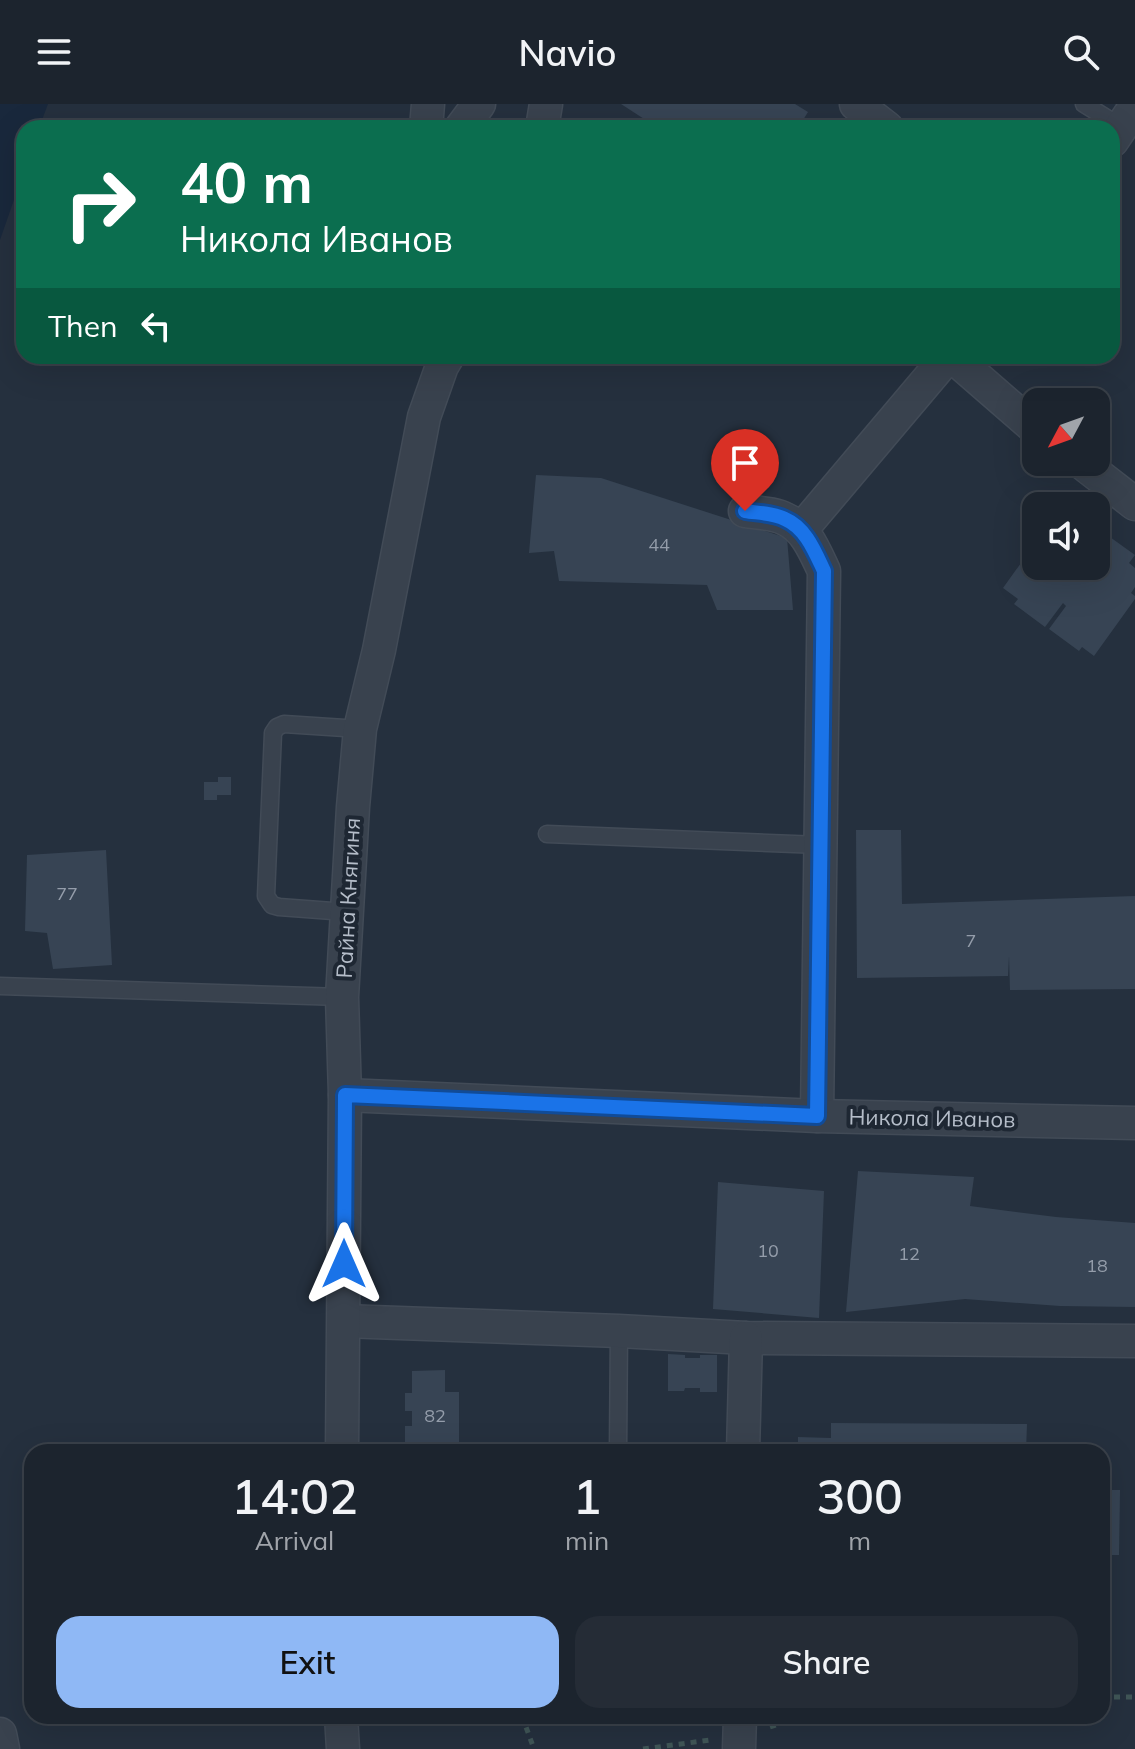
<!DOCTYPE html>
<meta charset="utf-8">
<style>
body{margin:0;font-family:Mulish,sans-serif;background:#252c36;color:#f1f3f6;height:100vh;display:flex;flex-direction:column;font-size:30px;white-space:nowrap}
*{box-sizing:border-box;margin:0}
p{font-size:26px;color:#a0a4aa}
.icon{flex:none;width:44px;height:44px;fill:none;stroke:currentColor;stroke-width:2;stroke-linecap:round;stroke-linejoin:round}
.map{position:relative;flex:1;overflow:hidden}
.details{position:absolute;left:24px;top:1340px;width:1086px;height:280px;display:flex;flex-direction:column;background:#1c242e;border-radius:24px;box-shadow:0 8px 32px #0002,0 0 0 2px #3a414a}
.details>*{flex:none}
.guide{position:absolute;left:16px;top:16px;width:1104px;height:244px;border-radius:24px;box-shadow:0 8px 32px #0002,0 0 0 2px #3a414a;background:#0b6e4f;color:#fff;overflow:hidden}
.needle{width:52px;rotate:229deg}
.controls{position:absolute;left:1022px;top:284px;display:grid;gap:16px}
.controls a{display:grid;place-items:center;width:88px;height:88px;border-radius:16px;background:#1c242e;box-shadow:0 8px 32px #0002,0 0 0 2px #3a414a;font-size:40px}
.pin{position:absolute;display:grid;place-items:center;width:68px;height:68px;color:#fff;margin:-82px -34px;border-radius:50% 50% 50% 0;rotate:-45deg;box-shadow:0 0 8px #0007}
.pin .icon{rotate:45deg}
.me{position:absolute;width:88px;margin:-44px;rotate:0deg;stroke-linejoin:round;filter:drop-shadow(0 0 6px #0008)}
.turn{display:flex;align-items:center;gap:28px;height:168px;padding:0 32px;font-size:36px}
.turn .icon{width:104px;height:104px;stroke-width:2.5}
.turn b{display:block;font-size:56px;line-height:68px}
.then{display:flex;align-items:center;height:76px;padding:0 32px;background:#0003;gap:16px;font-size:30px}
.eta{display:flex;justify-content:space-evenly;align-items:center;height:136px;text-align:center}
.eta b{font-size:48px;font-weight:600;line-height:56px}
.action{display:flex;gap:16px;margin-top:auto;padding:16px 32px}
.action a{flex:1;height:92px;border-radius:24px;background:#8fb8f5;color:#111;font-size:32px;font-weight:600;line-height:92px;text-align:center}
.action a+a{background:#252c36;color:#f1f3f6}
header{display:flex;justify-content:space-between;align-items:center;height:104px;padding:0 32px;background:#1c242e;font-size:36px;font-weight:600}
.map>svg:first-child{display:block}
.water{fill:#19283c}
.building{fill:#374454}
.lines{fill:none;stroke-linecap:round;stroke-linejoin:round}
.lane-casing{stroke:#424b57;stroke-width:19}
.street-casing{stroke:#424b57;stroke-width:35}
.path{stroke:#405657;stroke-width:5;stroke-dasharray:6 6;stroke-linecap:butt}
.lane{stroke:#39424e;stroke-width:16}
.street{stroke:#39424e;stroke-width:32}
.route-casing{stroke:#114b97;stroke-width:20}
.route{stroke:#1a73e8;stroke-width:14}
.labels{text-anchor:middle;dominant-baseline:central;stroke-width:8;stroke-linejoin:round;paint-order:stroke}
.number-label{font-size:18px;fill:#949daa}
.street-label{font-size:22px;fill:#b5bdc9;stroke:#1e2733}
</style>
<header><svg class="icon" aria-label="menu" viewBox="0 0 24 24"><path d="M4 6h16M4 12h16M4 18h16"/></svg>Navio<svg class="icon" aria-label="search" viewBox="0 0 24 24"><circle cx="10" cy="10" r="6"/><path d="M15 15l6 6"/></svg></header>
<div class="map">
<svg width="1135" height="1645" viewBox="0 0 1135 1645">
<rect width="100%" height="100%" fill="#25303e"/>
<polygon class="water" points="0,0 48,0 39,24 24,24 24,67 0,136"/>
<g class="building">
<polygon points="621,0 795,0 808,8 798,24 658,24"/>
<polygon points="874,252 895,252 887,262"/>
<polygon points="536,371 601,374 787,434 793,506 717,506 707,481 559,477 554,447 529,449"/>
<polygon points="1096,423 1135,451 1129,459 1135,464 1135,483 1131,489 1135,492 1135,495 1094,552 1082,543 1079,547 1049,525 1066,502 1063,499 1045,523 1014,500 1018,495 1003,484 1036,438 1036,462 1096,462"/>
<polygon points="218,673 231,673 231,691 217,691 217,696 204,696 204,678 218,678"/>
<polygon points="856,726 901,726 902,800 1135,792 1135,885 1010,886 1009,852 1008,872 857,874"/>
<polygon points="106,746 112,861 53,865 47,829 25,827 27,751"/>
<polygon points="858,1067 974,1073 970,1102 1056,1113 1135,1119 1135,1203 1060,1202 965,1195 846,1208"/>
<polygon points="718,1078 824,1087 819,1214 713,1205"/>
<polygon points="668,1250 685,1251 685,1254 700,1254 700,1251 717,1251 717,1288 700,1288 700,1284 685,1284 684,1287 668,1287"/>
<polygon points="445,1266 445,1288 459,1288 459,1348 411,1348 410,1339 405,1339 405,1322 412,1322 412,1307 405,1307 405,1289 412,1289 412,1267"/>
<polygon points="831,1319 1027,1320 1026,1348 798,1348 798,1333 831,1334"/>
<rect x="651" y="1340" width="33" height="8"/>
<polygon points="1102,1386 1120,1386 1119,1451 1102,1451"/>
<polygon points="248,1612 326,1612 326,1620 250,1622"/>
</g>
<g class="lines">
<g class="lane-casing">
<g id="lane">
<polyline points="1084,0 1121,23"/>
<polyline points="547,730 820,741"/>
<polyline points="346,808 279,803 272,801 266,792 273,629 277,623 284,620 360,625"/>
<polyline points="0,882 342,893"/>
<polyline points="618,1348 619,1227"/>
</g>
</g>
<g class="street-casing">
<g id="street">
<polyline points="856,0 887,24"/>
<polyline points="426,24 428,0"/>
<polyline points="461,24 479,0"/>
<polyline points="542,24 546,0"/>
<polyline points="1112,37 1135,3"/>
<polyline points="952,252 1036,325"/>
<polyline points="1081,358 1135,400"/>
<path d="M 745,407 C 757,409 774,409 785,415 C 806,424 815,448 824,467 L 817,1012"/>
<polyline points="801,426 948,252"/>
<polyline points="345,991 817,1012 1135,1019"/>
<polyline points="344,1217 619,1227 746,1234 1135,1237"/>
<polyline points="342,1348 345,991 342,893 353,703 360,625 379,546 424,313 442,262 448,252"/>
<polyline points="743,1348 746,1234"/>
<polyline points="341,1612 343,1645"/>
<polyline points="0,1630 3,1645"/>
<polyline points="739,1645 740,1612"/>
</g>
</g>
<g class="path">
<polyline points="1102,1593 1135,1593"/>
<polyline points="522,1612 534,1645"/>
<polyline points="770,1623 803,1612"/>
<polyline points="643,1645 710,1636"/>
</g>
<use href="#lane" class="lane"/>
<use href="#street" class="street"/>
</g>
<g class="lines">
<g class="route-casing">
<path id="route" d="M 344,1160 L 345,991 L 817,1012 L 824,467 C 815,448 806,424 785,415 C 774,409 757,409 745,407"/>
</g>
<use href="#route" class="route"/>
</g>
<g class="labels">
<g class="number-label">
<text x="659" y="440">44</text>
<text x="67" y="789">77</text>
<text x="971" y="836">7</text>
<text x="768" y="1146">10</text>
<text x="909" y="1149">12</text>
<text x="1097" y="1161">18</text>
<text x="435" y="1311">82</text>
</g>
<g class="street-label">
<text transform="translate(348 794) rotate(-87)">Райна Княгиня</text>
<text transform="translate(932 1014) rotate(1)">Никола Иванов</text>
</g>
</g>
</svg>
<div class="controls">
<a><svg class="needle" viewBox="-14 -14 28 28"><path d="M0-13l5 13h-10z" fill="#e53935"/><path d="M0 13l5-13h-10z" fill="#a0a4aa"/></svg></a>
<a><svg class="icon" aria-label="sound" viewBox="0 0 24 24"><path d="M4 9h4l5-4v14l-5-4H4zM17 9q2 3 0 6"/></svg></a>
</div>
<div class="pin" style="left:745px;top:407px;background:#d93025"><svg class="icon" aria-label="arrive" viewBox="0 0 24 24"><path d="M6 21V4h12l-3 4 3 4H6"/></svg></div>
<svg class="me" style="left:344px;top:1160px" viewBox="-20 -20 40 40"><path d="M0-17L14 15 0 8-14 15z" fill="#1a73e8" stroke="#fff" stroke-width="4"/></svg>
<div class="guide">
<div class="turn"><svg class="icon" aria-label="right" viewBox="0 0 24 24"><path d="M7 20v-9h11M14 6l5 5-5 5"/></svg><div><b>40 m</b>Никола Иванов</div></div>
<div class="then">Then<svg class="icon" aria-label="left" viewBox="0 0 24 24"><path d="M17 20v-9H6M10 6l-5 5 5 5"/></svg></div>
</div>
<section class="details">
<div class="eta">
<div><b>14:02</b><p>Arrival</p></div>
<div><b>1</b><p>min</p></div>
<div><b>300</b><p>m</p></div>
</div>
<div class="action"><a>Exit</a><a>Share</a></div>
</section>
</div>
